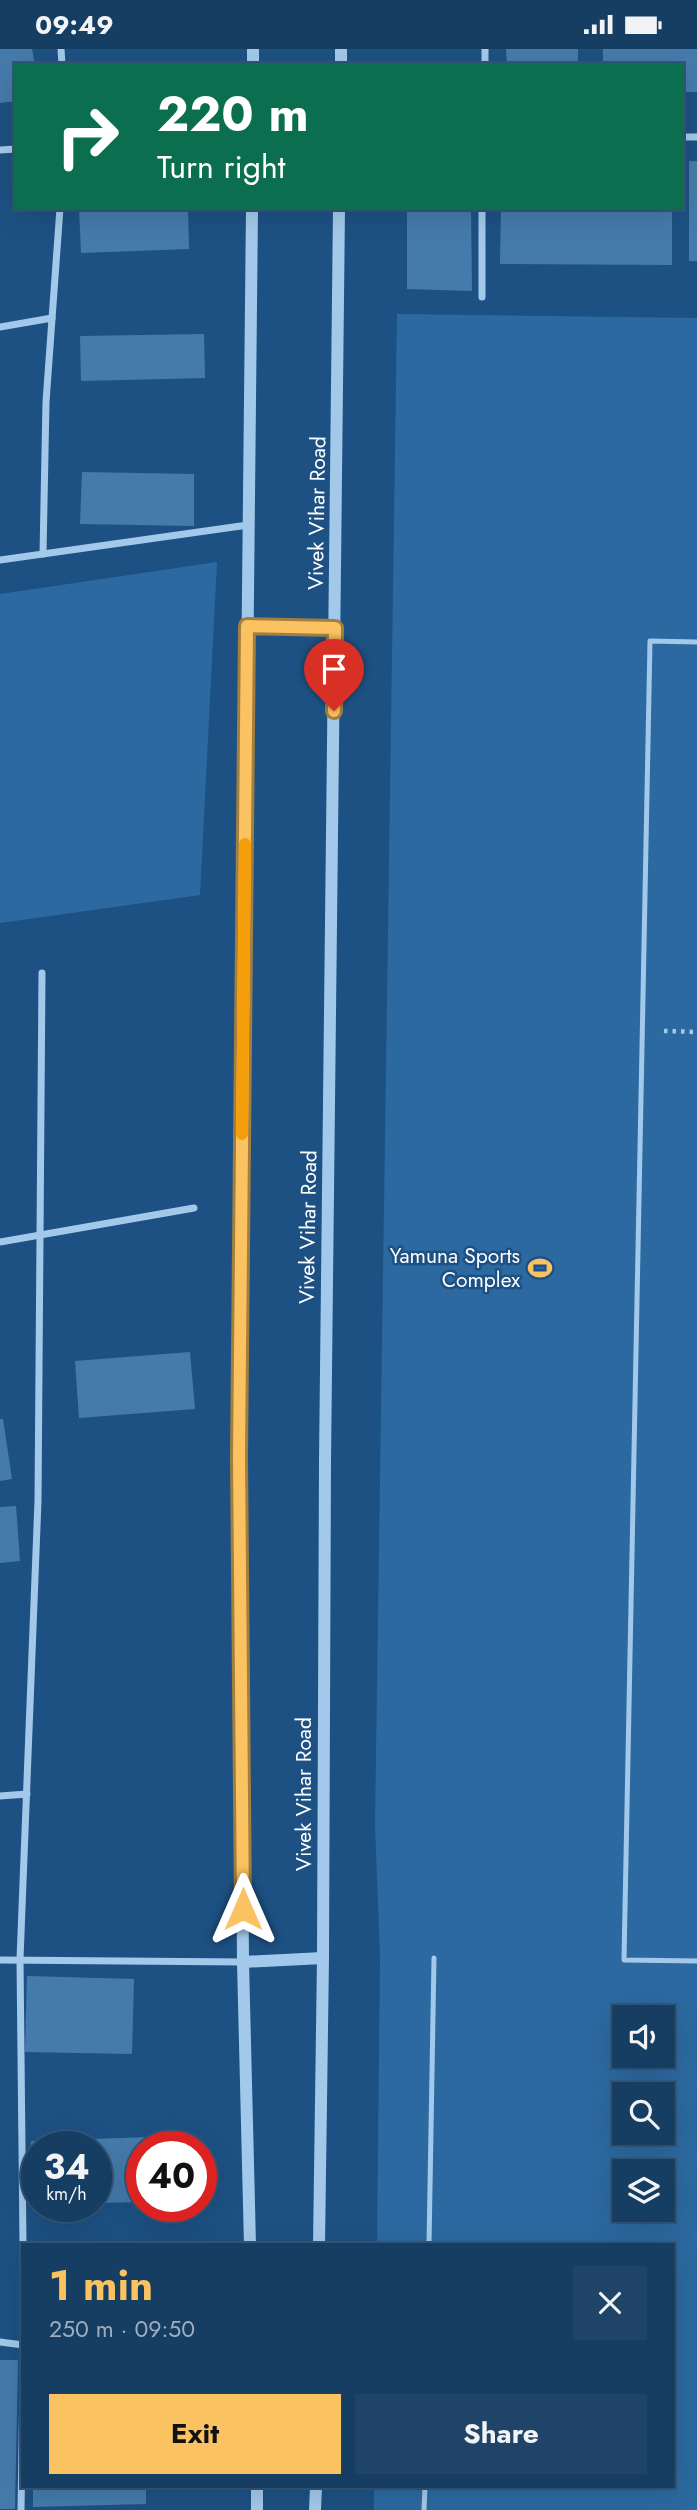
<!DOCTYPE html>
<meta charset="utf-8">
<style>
body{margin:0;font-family:Jost,sans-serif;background:#1f4468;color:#f1f3f6;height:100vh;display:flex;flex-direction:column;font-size:26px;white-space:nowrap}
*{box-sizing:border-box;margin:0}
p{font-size:23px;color:#9eaebe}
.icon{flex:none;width:38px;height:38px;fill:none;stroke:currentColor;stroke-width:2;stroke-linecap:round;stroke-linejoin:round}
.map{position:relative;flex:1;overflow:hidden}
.details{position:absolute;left:21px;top:2194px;width:654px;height:245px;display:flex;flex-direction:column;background:#163d62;border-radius:0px;box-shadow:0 7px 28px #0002,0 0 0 2px #355677}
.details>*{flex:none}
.banner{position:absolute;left:14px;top:14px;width:670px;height:147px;border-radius:0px;box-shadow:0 7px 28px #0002,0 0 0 2px #355677;background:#0b6e4f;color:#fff;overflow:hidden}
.controls{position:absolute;left:612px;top:1956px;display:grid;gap:14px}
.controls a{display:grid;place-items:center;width:63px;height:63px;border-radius:0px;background:#163d62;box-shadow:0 7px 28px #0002,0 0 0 2px #355677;font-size:35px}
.speed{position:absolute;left:21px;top:2082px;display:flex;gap:14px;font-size:35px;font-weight:700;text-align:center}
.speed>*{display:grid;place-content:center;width:91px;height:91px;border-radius:50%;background:#163d62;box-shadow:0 7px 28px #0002,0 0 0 2px #355677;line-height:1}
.speed small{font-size:18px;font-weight:400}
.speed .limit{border:10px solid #d22;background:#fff;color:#111}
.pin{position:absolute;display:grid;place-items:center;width:60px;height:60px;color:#fff;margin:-72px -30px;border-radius:50% 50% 50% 0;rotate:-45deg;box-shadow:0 0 7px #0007}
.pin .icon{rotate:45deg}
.me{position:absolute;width:77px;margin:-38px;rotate:0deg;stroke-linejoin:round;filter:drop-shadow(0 0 5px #0008)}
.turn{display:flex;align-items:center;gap:24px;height:147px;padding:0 28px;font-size:32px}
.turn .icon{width:91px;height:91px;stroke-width:2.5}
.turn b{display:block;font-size:49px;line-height:60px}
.round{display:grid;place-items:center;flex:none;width:74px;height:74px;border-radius:0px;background:#1f4468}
.summary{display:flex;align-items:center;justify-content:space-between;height:119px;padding:0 28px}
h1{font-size:42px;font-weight:700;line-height:52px;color:#fac261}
.button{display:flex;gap:14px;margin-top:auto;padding:14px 28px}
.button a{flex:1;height:80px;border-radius:0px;background:#fac261;color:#111;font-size:28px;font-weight:700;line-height:80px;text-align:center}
.button a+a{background:#1f4468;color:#f1f3f6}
.status{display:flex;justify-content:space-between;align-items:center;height:49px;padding:0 35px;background:#163d62;direction:ltr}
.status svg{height:19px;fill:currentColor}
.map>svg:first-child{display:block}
.green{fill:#2c69a0;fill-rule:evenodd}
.building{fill:#457bac}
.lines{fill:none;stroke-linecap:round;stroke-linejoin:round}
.path{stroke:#a3c9ea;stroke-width:4.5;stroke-dasharray:3.5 5;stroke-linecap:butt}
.service{stroke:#a3c9ea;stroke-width:5}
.minor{stroke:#a3c9ea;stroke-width:7}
.tertiary{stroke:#a3c9ea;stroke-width:12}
.route-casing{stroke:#a27e3f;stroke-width:18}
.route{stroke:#fac261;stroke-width:12}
.slow{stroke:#f59e0b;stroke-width:12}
.labels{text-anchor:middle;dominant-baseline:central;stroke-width:5;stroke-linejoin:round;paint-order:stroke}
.street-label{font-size:21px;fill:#fff;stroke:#1d5183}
.poi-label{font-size:21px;fill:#fff;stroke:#1d5183;text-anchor:end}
</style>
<div class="status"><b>09:49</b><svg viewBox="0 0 49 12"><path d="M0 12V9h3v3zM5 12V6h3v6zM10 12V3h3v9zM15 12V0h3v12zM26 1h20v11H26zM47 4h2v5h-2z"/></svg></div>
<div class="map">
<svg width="697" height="2461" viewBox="0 0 697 2461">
<rect width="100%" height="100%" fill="#1d5183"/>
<g class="green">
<path d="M 397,265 L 697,269 L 697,2461 L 374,2461 L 374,2438 L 674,2438 L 674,2196 L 377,2196 L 380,1909 L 375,1775 ZM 625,1969 L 663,1969 L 663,2007 L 625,2007 ZM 625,2046 L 663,2046 L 663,2084 L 625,2084 ZM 625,2123 L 663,2123 L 663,2161 L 625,2161 Z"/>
<polygon points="217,513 200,846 0,874 0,545"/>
</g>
<g class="building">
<polygon points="0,0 32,0 35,16 16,16 16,52 0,54"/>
<polygon points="506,0 578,0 578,16 507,16"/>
<polygon points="603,0 697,0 697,43 682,43 682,16 603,16"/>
<rect x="689" y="112" width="8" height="100"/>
<polygon points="79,159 188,159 189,200 81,204"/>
<polygon points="407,159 471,159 472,242 407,240"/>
<polygon points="501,159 672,159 672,216 500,215"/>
<polygon points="204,285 205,329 81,332 80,287"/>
<polygon points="82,423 194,425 194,477 80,475"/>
<polygon points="190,1303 195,1360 79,1369 75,1312"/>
<polygon points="0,1370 3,1370 12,1430 0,1432"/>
<polygon points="16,1457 20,1512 0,1514 0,1458"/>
<polygon points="27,1927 134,1930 132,2005 25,2003"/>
<polygon points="150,2088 151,2098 142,2098 142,2153 96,2154 96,2098 37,2098 37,2156 32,2156 31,2092"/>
<polygon points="0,2311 18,2311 15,2460 0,2460"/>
<polygon points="33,2438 146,2438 146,2455 33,2458"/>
</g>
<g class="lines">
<polyline class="path" points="664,982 697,983"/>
<g class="service">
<polyline points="697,593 650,592 624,1911 697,1912"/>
<polyline points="429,2196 434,1909"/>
<polyline points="424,2461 425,2438"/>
</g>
<g class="minor">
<polyline points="61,0 62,16"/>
<polyline points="485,16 485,0"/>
<polyline points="682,88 697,88"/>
<polyline points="0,101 16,100"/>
<polyline points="482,248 482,159"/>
<polyline points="0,278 52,269"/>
<polyline points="43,505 46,353 60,159"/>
<polyline points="0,511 248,476"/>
<polyline points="0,1193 194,1159"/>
<polyline points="0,1747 27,1745"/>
<polyline points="0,1911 243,1913"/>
<polyline points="23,2196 20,1910 38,1452 42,924"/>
<polyline points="0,2293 23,2296"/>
<polyline points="21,2461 23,2334"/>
</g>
<g class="tertiary">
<polyline points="253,16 253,0"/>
<polyline points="341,16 341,0"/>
<polyline points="247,577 335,579"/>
<polyline points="243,1913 323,1909"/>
<polyline points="250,2196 243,1913 239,1407 252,159"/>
<polyline points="319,2196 323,1909 325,1411 339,159"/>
<polyline points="257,2438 257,2461"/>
<polyline points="315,2461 316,2438"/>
</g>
</g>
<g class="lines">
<g class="route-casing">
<polyline id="route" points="243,1860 239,1408 247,577 335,579 334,662"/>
</g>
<use href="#route" class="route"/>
<polyline class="slow" points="242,1085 245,795"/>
</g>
<defs>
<g id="stadium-bare" transform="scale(1.89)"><path d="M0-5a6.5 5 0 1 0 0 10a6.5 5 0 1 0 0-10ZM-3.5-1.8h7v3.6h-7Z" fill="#fac261" stroke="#1d5183" stroke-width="2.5" paint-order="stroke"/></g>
</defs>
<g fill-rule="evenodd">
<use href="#stadium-bare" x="540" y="1219"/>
</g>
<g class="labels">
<g class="street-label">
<text transform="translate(317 464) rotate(-89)">Vivek Vihar Road</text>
<text transform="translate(308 1178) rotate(-89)">Vivek Vihar Road</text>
<text transform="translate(304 1745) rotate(-90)">Vivek Vihar Road</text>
</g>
<g class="poi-label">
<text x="520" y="1207">Yamuna Sports<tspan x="520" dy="24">Complex</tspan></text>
</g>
</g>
</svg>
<div class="controls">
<a><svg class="icon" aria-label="sound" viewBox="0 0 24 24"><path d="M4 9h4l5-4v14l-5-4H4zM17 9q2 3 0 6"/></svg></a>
<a><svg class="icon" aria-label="search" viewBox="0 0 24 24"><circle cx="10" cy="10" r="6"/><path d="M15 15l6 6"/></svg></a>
<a><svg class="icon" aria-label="layers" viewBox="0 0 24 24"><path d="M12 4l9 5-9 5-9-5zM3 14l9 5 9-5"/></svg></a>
</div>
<div class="speed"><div>34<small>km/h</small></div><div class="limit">40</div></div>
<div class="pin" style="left:334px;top:662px;background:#d93025"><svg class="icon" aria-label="arrive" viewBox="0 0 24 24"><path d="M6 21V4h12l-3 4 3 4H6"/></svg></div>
<svg class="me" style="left:243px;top:1860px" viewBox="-20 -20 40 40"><path d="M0-17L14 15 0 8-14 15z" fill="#fac261" stroke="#fff" stroke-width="4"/></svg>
<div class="banner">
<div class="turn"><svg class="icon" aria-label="right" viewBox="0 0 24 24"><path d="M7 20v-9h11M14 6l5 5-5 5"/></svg><div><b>220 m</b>Turn right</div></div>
</div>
<section class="details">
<div class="summary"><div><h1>1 min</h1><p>250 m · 09:50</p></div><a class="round"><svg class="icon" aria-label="close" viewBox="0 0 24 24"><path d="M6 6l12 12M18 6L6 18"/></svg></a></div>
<div class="button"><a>Exit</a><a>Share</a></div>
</section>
</div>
